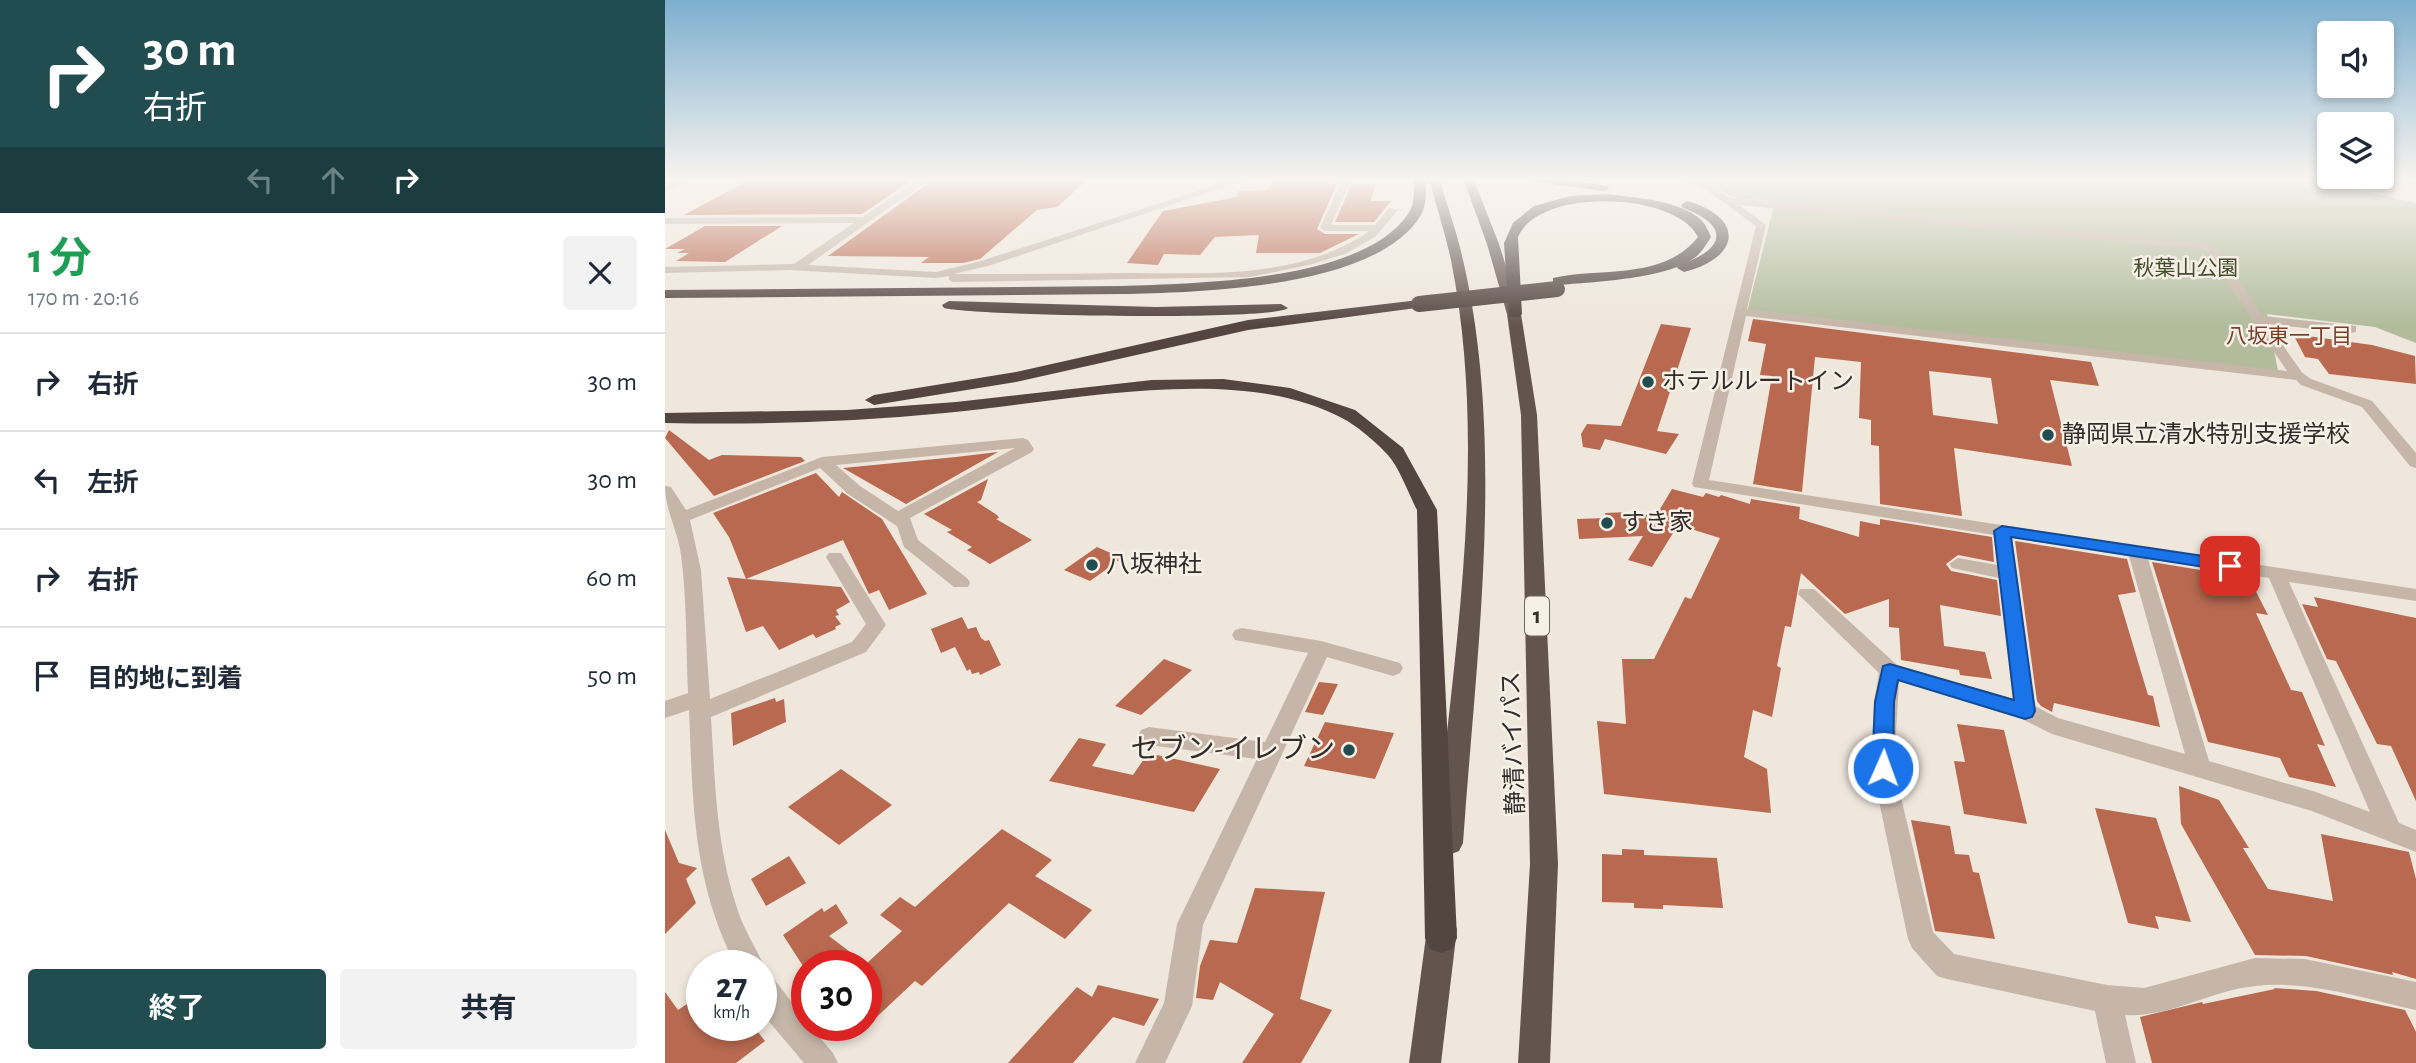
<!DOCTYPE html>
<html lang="ja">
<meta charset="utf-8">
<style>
body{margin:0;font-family:"Alegreya Sans","Noto Sans JP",sans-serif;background:#f2f2f3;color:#1f2937;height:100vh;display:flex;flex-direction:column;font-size:26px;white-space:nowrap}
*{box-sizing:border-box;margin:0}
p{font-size:23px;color:#747a83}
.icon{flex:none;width:38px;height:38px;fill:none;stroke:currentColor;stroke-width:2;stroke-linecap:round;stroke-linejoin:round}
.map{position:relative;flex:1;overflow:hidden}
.details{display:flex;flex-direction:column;background:#fff;width:665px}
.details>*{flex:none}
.top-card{background:#224d50;color:#fff;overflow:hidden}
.fabs{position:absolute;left:1652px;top:21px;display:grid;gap:14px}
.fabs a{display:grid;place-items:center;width:77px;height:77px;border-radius:7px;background:#fff;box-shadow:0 4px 10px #0003;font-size:35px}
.speed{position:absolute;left:21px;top:950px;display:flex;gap:14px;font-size:35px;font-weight:700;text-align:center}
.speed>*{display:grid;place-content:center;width:91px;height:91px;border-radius:50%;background:#fff;box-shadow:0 4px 10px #0003;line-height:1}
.speed small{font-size:18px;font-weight:400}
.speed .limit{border:10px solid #d22;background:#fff;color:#111}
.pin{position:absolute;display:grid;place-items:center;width:60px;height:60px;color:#fff;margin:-30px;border-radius:14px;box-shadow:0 4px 10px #0006}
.me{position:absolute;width:77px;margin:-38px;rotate:2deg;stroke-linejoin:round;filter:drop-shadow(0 0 5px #0008)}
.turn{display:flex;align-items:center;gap:24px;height:147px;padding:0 28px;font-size:32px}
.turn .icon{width:91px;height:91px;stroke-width:2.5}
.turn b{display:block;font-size:49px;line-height:60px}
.lanes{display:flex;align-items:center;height:66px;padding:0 28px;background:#0003;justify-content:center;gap:35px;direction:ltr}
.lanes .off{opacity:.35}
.round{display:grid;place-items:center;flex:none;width:74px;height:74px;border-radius:7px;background:#f2f2f3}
.headline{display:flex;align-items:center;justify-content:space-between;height:119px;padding:0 28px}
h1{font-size:42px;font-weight:700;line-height:52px;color:#1e9e55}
.button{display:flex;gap:14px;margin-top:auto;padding:14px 28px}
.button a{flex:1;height:80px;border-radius:7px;background:#224d50;color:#fff;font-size:28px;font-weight:700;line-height:80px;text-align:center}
.button a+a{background:#f2f2f3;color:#1f2937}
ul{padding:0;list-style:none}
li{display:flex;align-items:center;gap:21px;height:98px;padding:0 28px;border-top:2px solid #e0e1e3}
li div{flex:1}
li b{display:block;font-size:26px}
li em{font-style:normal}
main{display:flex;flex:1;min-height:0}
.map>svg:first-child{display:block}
.green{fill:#b2bc9d}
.building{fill:#b86950;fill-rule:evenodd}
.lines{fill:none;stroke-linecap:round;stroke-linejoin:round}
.minor{fill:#c5b6a9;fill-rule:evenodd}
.tertiary{fill:#c5b6a9;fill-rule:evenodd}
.trunk{fill:#64544e;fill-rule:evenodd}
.motorway{fill:#534640;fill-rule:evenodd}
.motorway-bridge{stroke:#534640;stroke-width:16}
.route{fill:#1a73e8;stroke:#114b97;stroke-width:2}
.poi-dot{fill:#224d50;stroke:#f7f0e7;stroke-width:2.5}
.labels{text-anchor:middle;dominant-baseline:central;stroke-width:5;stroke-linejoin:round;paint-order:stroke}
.far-park-label{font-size:21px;fill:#434f2e;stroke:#f7f0e7}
.far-neighbourhood-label{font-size:21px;fill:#793d2a;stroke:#f7f0e7}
.shield{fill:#f7f0e7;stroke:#6e6661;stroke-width:2}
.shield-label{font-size:23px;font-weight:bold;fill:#332b28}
.poi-label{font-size:24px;fill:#332b28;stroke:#f7f0e7;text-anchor:start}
.street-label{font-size:24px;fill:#332b28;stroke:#f7f0e7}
.near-poi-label{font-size:28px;fill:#332b28;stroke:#f7f0e7;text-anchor:end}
</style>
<main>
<section class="details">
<div class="top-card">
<div class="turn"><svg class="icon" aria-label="right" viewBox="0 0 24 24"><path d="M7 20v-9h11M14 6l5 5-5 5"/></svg><div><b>30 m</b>右折</div></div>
<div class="lanes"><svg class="icon off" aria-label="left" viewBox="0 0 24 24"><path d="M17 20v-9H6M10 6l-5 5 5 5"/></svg><svg class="icon off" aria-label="ahead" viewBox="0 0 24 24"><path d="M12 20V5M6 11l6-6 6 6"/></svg><svg class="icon" aria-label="right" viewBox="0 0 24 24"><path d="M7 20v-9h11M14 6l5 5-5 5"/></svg></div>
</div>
<div class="headline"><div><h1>1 分</h1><p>170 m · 20:16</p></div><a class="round"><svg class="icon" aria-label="close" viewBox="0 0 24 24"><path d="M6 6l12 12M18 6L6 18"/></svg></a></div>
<ul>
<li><svg class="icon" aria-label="right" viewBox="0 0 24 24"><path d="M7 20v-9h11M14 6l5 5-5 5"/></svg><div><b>右折</b></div><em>30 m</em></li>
<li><svg class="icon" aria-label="left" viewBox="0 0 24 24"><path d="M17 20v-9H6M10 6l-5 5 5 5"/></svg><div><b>左折</b></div><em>30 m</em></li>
<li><svg class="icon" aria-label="right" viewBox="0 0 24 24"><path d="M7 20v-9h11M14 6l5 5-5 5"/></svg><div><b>右折</b></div><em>60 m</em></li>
<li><svg class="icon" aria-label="arrive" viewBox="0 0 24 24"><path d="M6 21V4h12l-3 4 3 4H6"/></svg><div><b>目的地に到着</b></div><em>50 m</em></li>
</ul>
<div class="button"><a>終了</a><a>共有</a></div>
</section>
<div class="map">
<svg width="1751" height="1063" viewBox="0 0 1751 1063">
<rect width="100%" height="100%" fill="#efe6dc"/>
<polygon class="green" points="1032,178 1641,178 1751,203 1751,343 1710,327 1602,314 1613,371 1082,312 1110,202 1070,198"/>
<g class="building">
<polygon points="610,178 665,178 662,184 672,184 652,229 660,234 694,234 655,253 591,253 594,235 550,237 535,255 499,254 493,265 462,263 498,211 572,197 574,191 603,190"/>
<polygon points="277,179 376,181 422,180 392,207 372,210 315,259 298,263 256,263 264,257 163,256 268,180"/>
<polygon points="84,180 247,180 197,214 19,215"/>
<polygon points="687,184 711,184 705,201 726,201 709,222 670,222"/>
<polygon points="40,226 117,226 60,262 11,261 24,253 12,253 20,249 0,249"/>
<path d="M 1088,319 L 1426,362 L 1434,386 L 1385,380 L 1407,466 L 1289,448 L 1297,516 L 1215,504 L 1214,446 L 1206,445 L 1206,420 L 1194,418 L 1196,362 L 1150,357 L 1137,492 L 1088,484 L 1107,376 L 1095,375 L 1101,344 L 1083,341 ZM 1264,371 L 1326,378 L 1333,424 L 1268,415 Z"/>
<polygon points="996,324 1026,328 992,431 1014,434 1001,454 940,439 935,450 918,447 916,434 922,424 956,426"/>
<polygon points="1628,334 1707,345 1750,356 1751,384 1664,374 1653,359 1640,357"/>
<polygon points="4,430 44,460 57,455 136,457 140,461 49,496 0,438"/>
<polygon points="333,452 241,504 178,468 291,457"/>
<polygon points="151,473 174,497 177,492 217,519 262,594 224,610 214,590 204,594 178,540 81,579 176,587 185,602 171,610 174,615 170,616 176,624 170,627 171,629 151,638 148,634 114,650 98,626 81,632 62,577 81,579 64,537 48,513"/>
<polygon points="323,479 316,500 312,502 332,515 334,518 331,519 367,540 325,564 302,550 307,547 282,532 287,530 259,514"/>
<polygon points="1007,489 1038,497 1041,493 1054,497 1056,495 1085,504 1086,499 1135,507 1134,519 1194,537 1195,521 1215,525 1215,519 1327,537 1329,562 1293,555 1281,564 1286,571 1332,580 1336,616 1275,605 1279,646 1320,652 1327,679 1295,675 1294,670 1236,660 1234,628 1224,627 1224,599 1180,614 1136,573 1126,627 1120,626 1112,666 1116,668 1107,717 1088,710 1079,757 1102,769 1106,813 939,794 932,721 961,724 957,659 989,659 1020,597 1026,599 1055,538 1013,525 987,567 963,560 978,536 914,539 912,519 941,518 940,513 963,512 965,516 992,514"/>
<polygon points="1350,541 1462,559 1471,592 1453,595 1483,695 1488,696 1495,727 1389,703 1387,712 1376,706 1372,701"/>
<polygon points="432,547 457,558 425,581 399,570"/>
<polygon points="1487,562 1584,578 1603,615 1591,613 1626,690 1637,692 1660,746 1652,744 1671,787 1624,777 1615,758 1543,742"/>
<polygon points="1649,597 1751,618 1751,801 1726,746 1712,744 1671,661 1662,659 1637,604 1653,607"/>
<polygon points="297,617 303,629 311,627 316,638 320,641 324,640 336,665 315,675 314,672 307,674 305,669 302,671 290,647 276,653 266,629"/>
<polygon points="499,659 527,670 476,715 450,706"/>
<polygon points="654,682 673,684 658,715 640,712"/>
<polygon points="110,698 111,702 119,699 121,722 68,746 66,713"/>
<polygon points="660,722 729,733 710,779 639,766"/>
<polygon points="1292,724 1339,730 1362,824 1299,814 1289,761 1300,762"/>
<polygon points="414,738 441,744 427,766 468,775 483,753 555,769 529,812 384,781"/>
<polygon points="176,769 227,805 174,845 123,807"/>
<polygon points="1514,786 1554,800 1584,848 1578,848 1603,889 1668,901 1656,834 1744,852 1751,879 1751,979 1727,972 1728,975 1641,956 1590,955 1516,824"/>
<polygon points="1430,808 1491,818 1526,922 1490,916 1494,929 1463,923"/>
<polygon points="1246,820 1285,826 1290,854 1304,855 1308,872 1314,873 1330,939 1270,931"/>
<polygon points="337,829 387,860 370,876 427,910 400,939 344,903 257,986 250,981 201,1027 201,966 138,966 118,935 157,908 159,912 171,904 183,923 164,936 201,964 237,931 215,915 235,897 250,907"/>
<polygon points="0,830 14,863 32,868 21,879 31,903 0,934"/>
<polygon points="957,849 979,850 979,855 1052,858 1058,908 998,905 998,909 969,908 969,903 937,902 937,854 957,855"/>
<polygon points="124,856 141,883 101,906 86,879"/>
<polygon points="590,888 660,892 635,999 667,1010 636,1063 577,1063 609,1014 555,982 548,1000 531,998 535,966 545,940 572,943"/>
<polygon points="433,985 494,999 479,1026 448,1017 408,1063 343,1063 412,987 427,997"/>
<polygon points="1609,988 1651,991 1740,1010 1751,1032 1751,1063 1487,1063 1475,1017 1537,1002 1538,1004 1610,989"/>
<polygon points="0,992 13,1010 37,994 37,1026 88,1026 100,1041 71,1063 0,1063"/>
</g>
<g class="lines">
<g class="minor">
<polygon points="16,178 28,178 0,192 0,185"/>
<path d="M 255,178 L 266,178 L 143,265 L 271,272 L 316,261 L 573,178 L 586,178 L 323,266 L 288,274 C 346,274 403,274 460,273 C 540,273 635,280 704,231 L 660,231 L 655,228 L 678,178 L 687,178 L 666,225 L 710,225 L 724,208 L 733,210 L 710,237 L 680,254 L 644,265 L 585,277 L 288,282 L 284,280 L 284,276 L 271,278 L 124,270 L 0,273 L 0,267 L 129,264 L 189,223 L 0,224 L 0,218 L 198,217 Z"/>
<path d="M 1015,178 C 1035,176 1049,187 1065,198 L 1545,244 L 1549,245 L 1598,316 L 1691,326 L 1691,332 L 1686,333 L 1603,324 L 1636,371 L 1638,376 L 1631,380 L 1081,316 L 1044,480 L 1751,589 L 1751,601 L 1624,582 L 1734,823 L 1751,830 L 1751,852 L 1647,811 L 1387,734 L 1353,717 L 1234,681 L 1229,768 L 1268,932 L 1289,954 L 1442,985 L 1479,988 L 1590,958 L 1640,959 L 1751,982 L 1751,1010 C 1700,999 1644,980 1591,986 C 1546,990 1505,1018 1460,1015 L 1471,1063 L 1441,1063 L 1430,1011 L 1282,979 L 1272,976 L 1247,948 L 1243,939 L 1207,768 L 1209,702 L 1214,673 L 1133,594 L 1135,589 L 1149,589 L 1232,665 L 1348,699 L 1334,578 L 1287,568 L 1284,564 L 1293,558 L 1332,565 L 1329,535 L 1029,487 L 1027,484 L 1091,226 L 1037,187 ZM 1074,205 L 1541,250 L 1622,371 L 1082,309 L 1101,225 ZM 1347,538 L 1464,556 L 1520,754 L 1393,718 L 1370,706 ZM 1483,559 L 1604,578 L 1705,812 L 1651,792 L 1544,761 Z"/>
<path d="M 358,438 L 363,440 L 369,449 L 367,452 L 245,518 L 253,540 L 303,579 L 305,583 L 303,587 L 289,587 L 239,547 L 232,526 L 183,494 L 155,468 L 25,520 L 36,570 L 45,699 L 187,642 L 201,624 L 161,557 L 164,553 L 176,553 L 221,625 L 201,652 L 46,717 C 50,781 51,846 72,908 C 78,928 90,946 99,966 L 96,971 L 106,975 L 142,1022 L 142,1026 L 145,1026 L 168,1053 L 173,1063 L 139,1063 L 96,1012 L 96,966 L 71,966 C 27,880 28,803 24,710 L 0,718 L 0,701 L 23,693 C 21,647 22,600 16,555 C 13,531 0,510 0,486 L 6,487 L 21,510 L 157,457 ZM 350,448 L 233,511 L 195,486 L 171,465 Z"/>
<polygon points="577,628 656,641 735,663 738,668 735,673 728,676 662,657 538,925 527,1006 500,1063 470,1063 499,1003 512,924 592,759 484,745 476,742 473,736 476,730 484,727 600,742 643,653 570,640 567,635 570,630"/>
</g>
<g class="tertiary">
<polygon points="1729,178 1751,179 1751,185 1731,180"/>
<polygon points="1629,367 1646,379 1707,401 1751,453 1751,468 1745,466 1697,407 1636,385 1622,371"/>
</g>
<g class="trunk">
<path d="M 764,178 L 774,178 C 782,205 792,232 798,260 C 841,446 811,654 798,843 L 794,851 L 784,855 L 774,851 L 770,843 C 789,652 824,451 786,260 C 780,233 771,205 764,178 Z"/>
<polygon points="798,178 808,178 834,244 856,314 872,415 893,864 885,1063 853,1063 865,864 856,415 842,314 822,244"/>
<polygon points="777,915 787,919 792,929 776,1063 744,1063 762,929 767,919"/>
</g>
<g class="motorway">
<path d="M 749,178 L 761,178 C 761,190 762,204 756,215 C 712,289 534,292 456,294 L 0,298 L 0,290 L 456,286 C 532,283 697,282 743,214 C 750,204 749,190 749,178 Z"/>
<polygon points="860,178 887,178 939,185 945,188 939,191 865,181"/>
<path d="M 941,194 C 967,197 1021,201 1038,222 C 1041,226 1044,232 1046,237 C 1042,243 1038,250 1033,255 C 1007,279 928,282 893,285 L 888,284 L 888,278 C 936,267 998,281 1033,237 C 1011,192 874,187 853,237 L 857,314 L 854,317 L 844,317 L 839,243 L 848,223 L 869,206 L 905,196 Z"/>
<path d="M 1022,201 C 1081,218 1075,258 1019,272 L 1012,268 L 1014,265 C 1059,250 1067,226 1018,208 L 1016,205 Z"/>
<polygon points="754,300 759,301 761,304 759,307 583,330 351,382 209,405 200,400 209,395 351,372 583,320"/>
<path d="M 284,301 L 491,307 L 616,304 L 623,308 C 610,321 311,316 279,308 L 277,305 Z"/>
<path d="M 558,379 L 625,388 L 690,410 L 738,448 L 772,510 L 792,938 L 787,949 L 776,953 L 765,949 L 760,938 L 752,510 C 743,493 735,468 722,454 C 711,442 691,425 677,418 C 571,361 395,403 280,413 C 187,422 94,425 0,423 L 0,413 L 182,410 L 291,402 L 487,380 Z"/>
</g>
<polyline class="motorway-bridge" points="754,304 892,289"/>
</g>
<linearGradient id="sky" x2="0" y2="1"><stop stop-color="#7dafcf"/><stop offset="0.55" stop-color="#f8f4ef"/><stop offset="1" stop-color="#f8f4ef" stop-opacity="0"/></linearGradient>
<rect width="1751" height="326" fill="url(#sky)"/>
<polygon class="route" points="1337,526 1565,560 1573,566 1565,571 1346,537 1370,711 1367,717 1360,719 1233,680 1229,702 1228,768 1225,774 1218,776 1210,774 1207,768 1210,702 1218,666 1225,664 1349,700 1329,531"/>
<g class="poi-dot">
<circle cx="983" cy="382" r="7"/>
<circle cx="1383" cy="435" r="7"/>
<circle cx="942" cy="523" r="7"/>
<circle cx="427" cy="565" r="7"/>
<circle cx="684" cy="750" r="7"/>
</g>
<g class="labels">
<g class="far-park-label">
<text x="1521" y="268">秋葉山公園</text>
</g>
<g class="far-neighbourhood-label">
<text x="1624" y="336">八坂東一丁目</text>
</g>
<rect class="shield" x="860" y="596.5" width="24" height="39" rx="5"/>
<g class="shield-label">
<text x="872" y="616">1</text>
</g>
<g class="poi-label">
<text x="997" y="382">ホテルルートイン</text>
<text x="1397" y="435">静岡県立清水特別支援学校</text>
<text x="956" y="523">すき家</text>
<text x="441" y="565">八坂神社</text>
</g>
<g class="street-label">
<text transform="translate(849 743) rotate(-92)">静清バイパス</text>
</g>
<g class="near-poi-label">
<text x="670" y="750">セブン-イレブン</text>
</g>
</g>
</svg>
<div class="fabs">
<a><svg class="icon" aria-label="sound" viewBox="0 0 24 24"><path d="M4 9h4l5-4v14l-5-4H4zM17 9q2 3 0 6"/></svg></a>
<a><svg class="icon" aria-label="layers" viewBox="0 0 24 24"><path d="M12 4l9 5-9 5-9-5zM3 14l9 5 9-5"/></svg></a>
</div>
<div class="speed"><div>27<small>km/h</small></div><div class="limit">30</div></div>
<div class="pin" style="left:1565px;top:566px;background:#d93025"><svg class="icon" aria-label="arrive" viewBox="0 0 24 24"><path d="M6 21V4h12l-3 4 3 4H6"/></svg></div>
<svg class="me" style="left:1218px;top:768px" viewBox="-20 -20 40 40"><circle r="17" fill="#1a73e8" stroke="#fff" stroke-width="3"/><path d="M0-11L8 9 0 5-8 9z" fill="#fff"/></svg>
</div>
</main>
